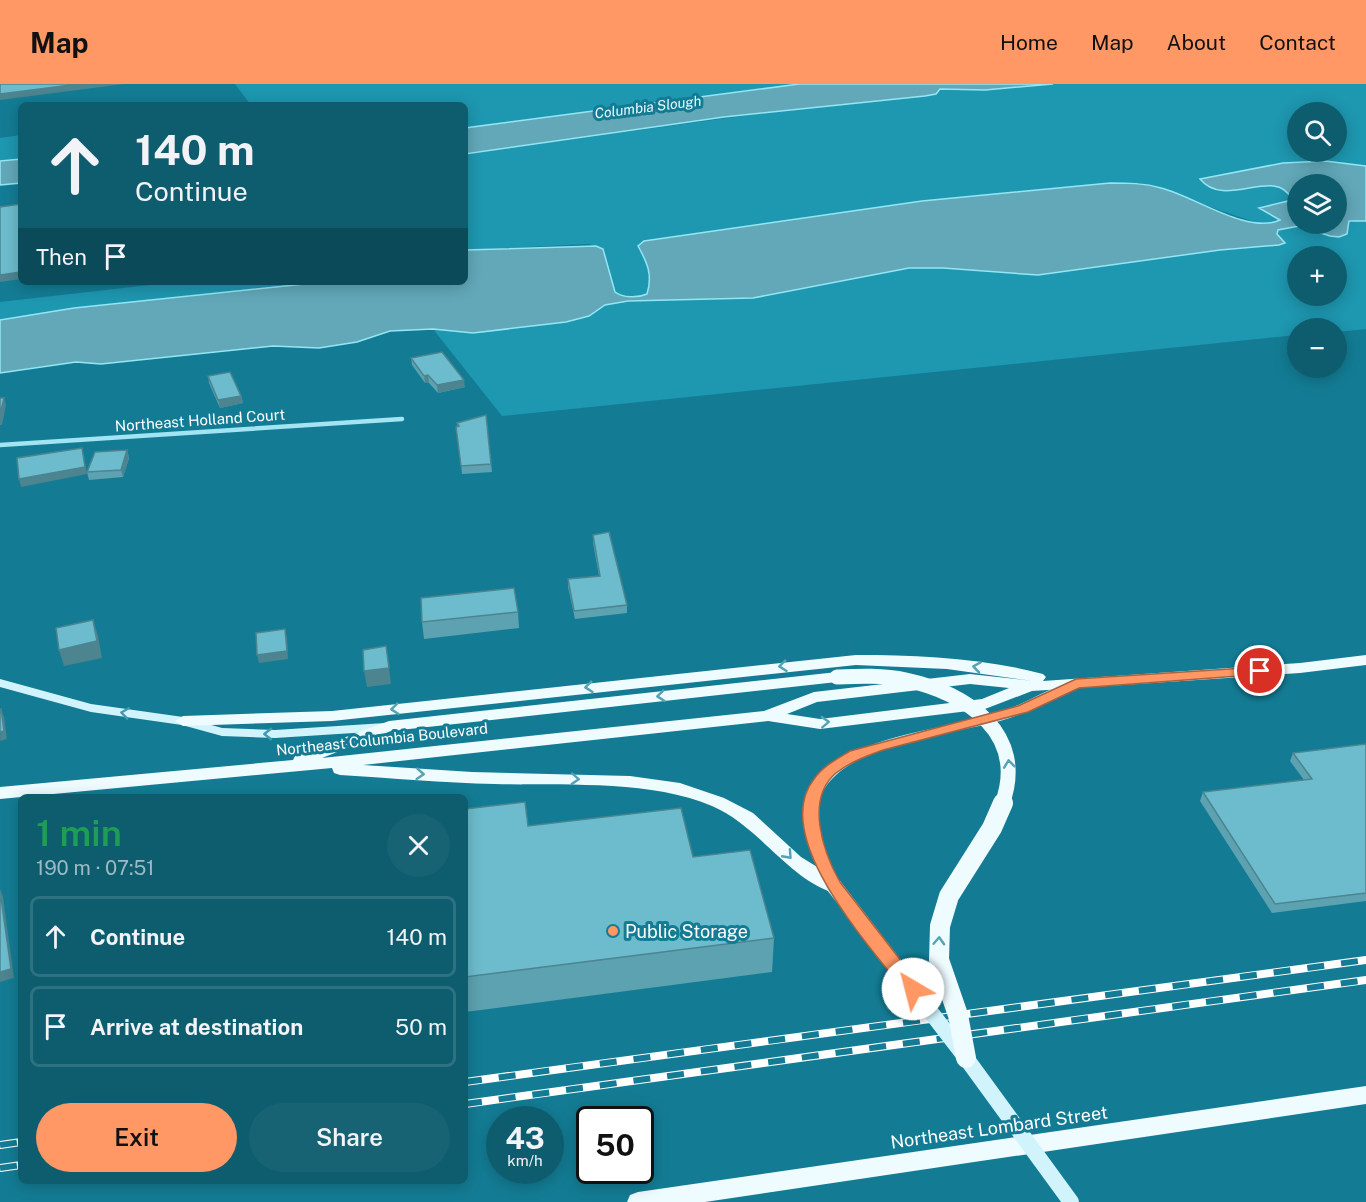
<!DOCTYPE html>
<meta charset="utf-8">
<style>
body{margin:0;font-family:"Public Sans",sans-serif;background:#176374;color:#f1f3f6;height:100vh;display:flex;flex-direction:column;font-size:22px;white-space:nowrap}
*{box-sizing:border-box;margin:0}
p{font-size:20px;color:#9bbac3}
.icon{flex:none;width:33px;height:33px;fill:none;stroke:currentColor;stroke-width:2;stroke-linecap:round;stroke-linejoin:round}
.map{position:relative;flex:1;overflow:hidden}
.details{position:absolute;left:18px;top:710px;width:450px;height:390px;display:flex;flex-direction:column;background:#0e5d6f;border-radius:9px;box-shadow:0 3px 15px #0003}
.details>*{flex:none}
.top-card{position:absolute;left:18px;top:18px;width:450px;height:183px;border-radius:9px;box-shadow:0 3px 15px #0003;background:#0e5d6f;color:#f1f3f6;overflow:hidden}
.buttons{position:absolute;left:1287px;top:18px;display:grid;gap:12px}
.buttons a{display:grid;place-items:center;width:60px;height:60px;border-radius:50%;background:#0e5d6f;box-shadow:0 3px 15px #0003;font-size:30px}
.speed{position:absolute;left:486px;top:1022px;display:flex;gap:12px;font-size:30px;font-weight:700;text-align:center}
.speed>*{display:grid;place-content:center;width:78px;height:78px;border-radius:50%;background:#0e5d6f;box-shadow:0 3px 15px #0003;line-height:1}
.speed small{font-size:15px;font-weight:400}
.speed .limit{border:3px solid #111;border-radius:9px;background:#fff;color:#111}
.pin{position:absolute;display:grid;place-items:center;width:51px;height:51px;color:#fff;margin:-26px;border:3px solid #fff;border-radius:50%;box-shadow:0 2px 6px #0007}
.me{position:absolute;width:66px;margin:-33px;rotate:323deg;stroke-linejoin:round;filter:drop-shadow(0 0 4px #0008)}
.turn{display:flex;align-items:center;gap:21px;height:126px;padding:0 18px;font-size:27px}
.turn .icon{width:78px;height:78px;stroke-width:2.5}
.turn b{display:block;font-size:42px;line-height:51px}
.then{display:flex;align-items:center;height:57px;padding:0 18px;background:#0003;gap:12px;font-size:22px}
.round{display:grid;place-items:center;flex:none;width:63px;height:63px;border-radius:32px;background:#176374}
.summary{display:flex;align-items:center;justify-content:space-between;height:102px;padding:0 18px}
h1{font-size:36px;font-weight:600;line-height:45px;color:#1e9e55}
.primary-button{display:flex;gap:12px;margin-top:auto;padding:12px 18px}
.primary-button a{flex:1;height:69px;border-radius:36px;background:#ff9864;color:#111;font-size:24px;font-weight:600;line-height:69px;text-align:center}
.primary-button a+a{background:#176374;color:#f1f3f6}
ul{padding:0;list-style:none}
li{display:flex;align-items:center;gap:18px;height:81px;margin:0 12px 9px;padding:0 6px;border:3px solid #2e7282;border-radius:9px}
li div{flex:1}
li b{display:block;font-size:22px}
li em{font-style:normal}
header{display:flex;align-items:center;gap:36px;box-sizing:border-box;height:84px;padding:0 30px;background:#ff9864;color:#111}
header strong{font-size:28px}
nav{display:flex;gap:33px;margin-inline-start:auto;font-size:21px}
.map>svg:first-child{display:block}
.green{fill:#1e97b0;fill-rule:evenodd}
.water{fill:#62a8b9;stroke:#94e6f5;stroke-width:1.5;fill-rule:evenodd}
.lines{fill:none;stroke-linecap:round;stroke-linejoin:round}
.street{stroke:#a2e4f2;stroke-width:4.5}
.secondary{fill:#d1f4fc;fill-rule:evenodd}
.primary{fill:#eefbff;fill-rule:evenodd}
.rail-casing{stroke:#fff;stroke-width:8}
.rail{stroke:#137c94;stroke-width:6;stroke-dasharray:17;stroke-linecap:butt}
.secondary-bridge{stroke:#d1f4fc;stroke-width:16}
.primary-bridge-far1{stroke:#eefbff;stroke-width:15}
.primary-bridge{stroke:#eefbff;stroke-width:20}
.wall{fill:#5da2b0}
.shaded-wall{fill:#4c8490}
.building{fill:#6cbccd;stroke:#4c8490;stroke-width:1.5}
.oneway{stroke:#55a2b4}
.oneway2{stroke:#429aae}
.route{fill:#ff9864;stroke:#a66341;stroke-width:1.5}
.poi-dot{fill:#ff9864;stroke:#137c94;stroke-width:2}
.labels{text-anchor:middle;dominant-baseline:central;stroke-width:6;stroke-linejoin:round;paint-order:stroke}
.far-water-label{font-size:14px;font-style:italic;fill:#ebfafe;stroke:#137c94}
.street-label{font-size:15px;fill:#fff;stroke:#137c94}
.near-poi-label{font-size:18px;fill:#fff;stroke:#137c94;text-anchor:start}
.near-street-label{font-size:18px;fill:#fff;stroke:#137c94}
</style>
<header>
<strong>Map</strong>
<nav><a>Home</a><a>Map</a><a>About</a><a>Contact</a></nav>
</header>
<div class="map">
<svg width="1366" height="1118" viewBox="0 0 1366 1118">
<rect width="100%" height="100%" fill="#137c94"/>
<g class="green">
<polygon points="235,0 799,0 465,44 465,21 251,21"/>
<path d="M 1053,0 L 1366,0 L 1366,82 L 1325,77 L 1283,79 L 1200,95 L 1204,100 C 1213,102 1223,106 1233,106 C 1248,107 1280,92 1291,114 L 1288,117 L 1262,122 L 1261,126 L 1275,131 L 1280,137 L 1260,140 L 1140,99 L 1110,99 L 922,117 L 644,157 L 638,162 C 647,178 652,191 647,210 C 638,214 623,214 615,208 L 603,165 L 589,160 L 465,166 L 465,70 L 940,5 L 985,6 ZM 1298,28 L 1336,28 L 1336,68 L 1298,68 Z"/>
<polygon points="21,51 21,75 0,77 0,54"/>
<path d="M 1359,135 L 1366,137 L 1366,245 L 1337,248 L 1336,244 L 1298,244 L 1297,251 L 502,332 L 433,245 L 473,249 L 566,238 L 589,232 L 605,221 L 628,217 L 753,214 L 909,184 L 943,184 L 1038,191 L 1220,166 L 1279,161 L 1278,146 L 1299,142 L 1339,153 L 1349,144 L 1348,137 ZM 1298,172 L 1336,172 L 1336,212 L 1298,212 Z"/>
<polygon points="176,198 324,198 74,224 0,236 0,218"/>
</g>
<g class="water">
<polygon points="799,0 1053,0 985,6 940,5 936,10 925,12 724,33 465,70 465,44"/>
<polygon points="21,75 21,99 0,101 0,77"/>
<path d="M 1325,77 L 1366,82 L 1366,137 L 1349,137 L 1347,150 L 1339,153 L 1330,152 L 1299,142 L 1278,146 L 1277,150 L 1285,159 L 1279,161 L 1220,166 L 1038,191 L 943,184 L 909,184 L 753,214 L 628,217 L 605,221 L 589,232 L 566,238 L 473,249 L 433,245 L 390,247 L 357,258 L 319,264 L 273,262 L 101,280 L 76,278 L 0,289 L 0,236 L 74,224 L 324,198 L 465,198 L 465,166 L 596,162 L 603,165 L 615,208 C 623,214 638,214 647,210 C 653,191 647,178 638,162 L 644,157 L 922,117 L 1110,99 C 1128,99 1144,99 1161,104 C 1194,112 1248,151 1280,136 L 1259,124 L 1288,117 L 1291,114 C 1275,82 1225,126 1200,95 L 1283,79 ZM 1298,100 L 1336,100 L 1336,140 L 1298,140 Z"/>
</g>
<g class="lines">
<polyline class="street" points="0,361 402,335"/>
<g class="secondary">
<polygon points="0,595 91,620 183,633 222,644 275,646 385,639 391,643 385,647 275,654 222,652 182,641 91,628 0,603"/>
<path d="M 1076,596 L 1082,600 L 1080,603 C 1054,615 1028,629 1000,637 C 947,652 812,661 817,736 C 819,760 830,780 840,801 L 838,805 L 833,806 L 828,805 C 747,661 894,657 991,631 C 1021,623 1047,604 1076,596 Z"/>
</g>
<g class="primary">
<path d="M 856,571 C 918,571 983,574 1043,590 L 1046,593 L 1043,597 L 1300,579 L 1366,571 L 1366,581 L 1300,589 L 1032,607 L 985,625 L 820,645 L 768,637 L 363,681 L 472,688 L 630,692 L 680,699 L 724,714 L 753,729 L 801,773 L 840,797 L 843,802 L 840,807 L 834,809 C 787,794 759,742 712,722 C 648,695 564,702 495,700 C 443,699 392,694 340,691 L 334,689 L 332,684 L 0,715 L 0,703 L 293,676 L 295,672 L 389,637 L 837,588 L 845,593 L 837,598 L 391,647 L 322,674 L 764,627 L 814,608 L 970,590 L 1033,597 L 947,585 L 856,581 L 332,637 L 183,642 L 175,637 L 183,632 L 332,627 ZM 970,600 L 1009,604 L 982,615 L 820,635 L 787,630 L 817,618 Z"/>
<polygon points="1366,1002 1366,1020 705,1118 627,1118 630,1111 638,1108"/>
</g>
<g class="rail-casing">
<g id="rail">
<polyline points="465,998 1366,876"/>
<polyline points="465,1020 1366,896"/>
<polyline points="0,1061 21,1058"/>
<polyline points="0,1084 21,1081"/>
</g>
</g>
<use href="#rail" class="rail"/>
<polyline class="secondary-bridge" points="834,802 966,974 1071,1118"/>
<path class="primary-bridge-far1" d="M 837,593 C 860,592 883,591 906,596 C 967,609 1028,650 1002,720"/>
<polyline class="primary-bridge" points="966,974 958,931 939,876 940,842 949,812 992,744 1003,719"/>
</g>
<g class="wall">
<polygon points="411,274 465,303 438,309 429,299 425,299 412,281"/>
<polygon points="208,292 241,312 243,319 220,324 209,299"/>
<polygon points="486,331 492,388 462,390 457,339"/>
<polygon points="127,366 129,374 123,393 89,396 87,388"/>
<polygon points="593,451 627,521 627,529 575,535 568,503 568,495 599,492 593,459"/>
<polygon points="518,528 519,544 424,555 422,538"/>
<polygon points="1366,660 1366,817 1272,829 1200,717 1203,708 1304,696 1290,677 1293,669"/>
<polygon points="465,725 528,742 693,773 774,854 772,888 465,928"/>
</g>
<g class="shaded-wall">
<polygon points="79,0 124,0 0,16 0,10"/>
<polygon points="21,188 21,195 0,198 0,191"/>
<polygon points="428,291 429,299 425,299 424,292"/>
<polygon points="464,296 465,303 438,309 437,301"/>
<polygon points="241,312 243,319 220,324 218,316"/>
<polygon points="4,314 6,321 2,341 0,341 0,331"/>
<polygon points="82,364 87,390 21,403 19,395"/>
<polygon points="127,366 129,374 123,393 121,386"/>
<polygon points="93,536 98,552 102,574 64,582 59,566"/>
<polygon points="285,545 287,554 288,575 259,579 257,571"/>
<polygon points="386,562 391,600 367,603 364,587"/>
<polygon points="1,625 4,633 7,655 0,657"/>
<polygon points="0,805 3,813 14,894 0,898"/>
</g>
<g class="building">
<polygon points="0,0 79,0 0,10"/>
<polygon points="21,120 21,188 0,191 0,123"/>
<polygon points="442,268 464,296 437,301 428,291 424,292 411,274"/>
<polygon points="230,288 241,312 218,316 208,292"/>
<polygon points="0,314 4,314 0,331"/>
<polygon points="486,331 491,380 461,382 456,343 459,342 457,339"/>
<polygon points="82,364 85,383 19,395 17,374"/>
<polygon points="127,366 121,386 87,388 95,368"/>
<polygon points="609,448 627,521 574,527 568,495 600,492 593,451"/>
<polygon points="514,504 518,528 422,538 421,514"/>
<polygon points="93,536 97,557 59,566 56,544"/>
<polygon points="285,545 287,567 257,571 256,549"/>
<polygon points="386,562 389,584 364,587 363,566"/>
<polygon points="0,625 1,625 4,647 0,648"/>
<polygon points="1366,660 1366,809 1275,820 1203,708 1312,695 1293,669"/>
<polygon points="525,718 528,742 681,724 693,773 750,766 774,854 465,893 465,725"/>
<polygon points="0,807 11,885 0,888"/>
</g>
<defs><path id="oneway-chevron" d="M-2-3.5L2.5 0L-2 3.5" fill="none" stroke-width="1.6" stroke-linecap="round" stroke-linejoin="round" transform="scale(1.5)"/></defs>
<g class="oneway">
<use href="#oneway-chevron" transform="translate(783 582) rotate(174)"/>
<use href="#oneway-chevron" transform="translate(977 583) rotate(-171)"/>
<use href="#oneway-chevron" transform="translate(589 603) rotate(174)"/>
<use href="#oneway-chevron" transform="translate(661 612) rotate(174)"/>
<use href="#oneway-chevron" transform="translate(395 625) rotate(174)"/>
<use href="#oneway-chevron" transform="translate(825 638) rotate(-3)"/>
<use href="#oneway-chevron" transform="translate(1009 680) rotate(-97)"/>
<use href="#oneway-chevron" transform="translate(420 690) rotate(4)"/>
<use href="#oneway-chevron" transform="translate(575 695) rotate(3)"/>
<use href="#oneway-chevron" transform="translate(788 771) rotate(48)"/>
<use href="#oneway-chevron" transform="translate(939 857) rotate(-87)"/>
</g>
<g class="oneway2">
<use href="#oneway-chevron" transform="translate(125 629) rotate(-172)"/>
<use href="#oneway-chevron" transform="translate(268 650) rotate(180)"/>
</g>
<path class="route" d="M 1260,583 L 1267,587 L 1265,590 L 1079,604 L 1028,628 L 883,666 C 867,672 850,678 836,689 C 805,715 823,768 840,798 L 919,900 L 922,905 L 919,910 L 907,910 C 873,866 768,753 814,695 C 823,682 837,675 850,667 L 1018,622 L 1076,595 Z"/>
<circle class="poi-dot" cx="613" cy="847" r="6"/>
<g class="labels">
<g class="far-water-label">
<text transform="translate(648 23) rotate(-7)">Columbia Slough</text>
</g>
<g class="street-label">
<text transform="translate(200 336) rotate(-4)">Northeast Holland Court</text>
<text transform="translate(382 655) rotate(-6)">Northeast Columbia Boulevard</text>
</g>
<g class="near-poi-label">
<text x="625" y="847">Public Storage</text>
</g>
<g class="near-street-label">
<text transform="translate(999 1043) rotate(-8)">Northeast Lombard Street</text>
</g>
</g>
</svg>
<div class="buttons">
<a><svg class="icon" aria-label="search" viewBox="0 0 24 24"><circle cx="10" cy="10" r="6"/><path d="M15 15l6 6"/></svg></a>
<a><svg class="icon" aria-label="layers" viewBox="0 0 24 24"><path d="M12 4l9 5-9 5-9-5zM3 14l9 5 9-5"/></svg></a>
<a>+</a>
<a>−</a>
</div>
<div class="speed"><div>43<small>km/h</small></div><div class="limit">50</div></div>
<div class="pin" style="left:1260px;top:587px;background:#d93025"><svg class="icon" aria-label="arrive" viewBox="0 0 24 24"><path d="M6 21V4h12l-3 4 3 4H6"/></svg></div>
<svg class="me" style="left:913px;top:905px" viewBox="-20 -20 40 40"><circle r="19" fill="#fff"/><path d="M0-13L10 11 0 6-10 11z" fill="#ff9864"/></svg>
<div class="top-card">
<div class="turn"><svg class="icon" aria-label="ahead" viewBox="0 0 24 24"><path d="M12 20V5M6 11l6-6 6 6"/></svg><div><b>140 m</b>Continue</div></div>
<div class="then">Then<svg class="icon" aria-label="arrive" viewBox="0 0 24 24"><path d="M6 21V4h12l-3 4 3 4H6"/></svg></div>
</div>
<section class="details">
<div class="summary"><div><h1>1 min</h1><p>190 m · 07:51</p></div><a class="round"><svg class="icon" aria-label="close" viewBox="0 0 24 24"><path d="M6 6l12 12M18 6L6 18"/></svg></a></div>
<ul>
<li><svg class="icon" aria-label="ahead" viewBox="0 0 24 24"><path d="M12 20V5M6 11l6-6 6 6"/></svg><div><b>Continue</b></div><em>140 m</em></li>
<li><svg class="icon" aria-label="arrive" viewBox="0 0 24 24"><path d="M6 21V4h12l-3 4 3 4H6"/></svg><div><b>Arrive at destination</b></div><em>50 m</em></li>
</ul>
<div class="primary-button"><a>Exit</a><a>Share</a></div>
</section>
</div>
